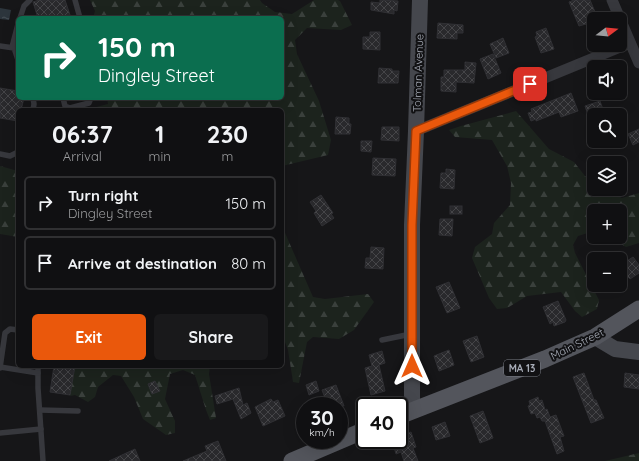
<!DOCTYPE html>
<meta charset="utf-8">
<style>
body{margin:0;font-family:Quicksand,sans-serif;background:#19191b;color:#f1f3f6;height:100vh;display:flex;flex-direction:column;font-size:15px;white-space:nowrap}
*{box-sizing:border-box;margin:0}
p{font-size:13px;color:#9c9d9f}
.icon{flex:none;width:22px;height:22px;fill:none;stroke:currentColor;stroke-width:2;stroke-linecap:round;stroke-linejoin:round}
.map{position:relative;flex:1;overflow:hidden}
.drawer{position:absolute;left:16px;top:108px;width:268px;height:260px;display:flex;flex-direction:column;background:#101012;border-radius:6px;box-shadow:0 4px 16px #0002,0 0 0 1px #303032}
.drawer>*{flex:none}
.banner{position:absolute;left:16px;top:16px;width:268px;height:84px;border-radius:6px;box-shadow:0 4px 16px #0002,0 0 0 1px #303032;background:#0b6e4f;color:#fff;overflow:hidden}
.needle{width:26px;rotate:74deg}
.buttons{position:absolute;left:587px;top:12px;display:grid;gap:8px}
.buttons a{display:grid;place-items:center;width:40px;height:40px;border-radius:6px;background:#101012;box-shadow:0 4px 16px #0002,0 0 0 1px #303032;font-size:20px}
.speed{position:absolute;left:296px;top:397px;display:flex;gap:8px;font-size:20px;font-weight:700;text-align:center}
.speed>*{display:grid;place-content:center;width:52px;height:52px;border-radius:50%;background:#101012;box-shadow:0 4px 16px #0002,0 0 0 1px #303032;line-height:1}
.speed small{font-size:10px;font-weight:400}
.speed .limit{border:2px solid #111;border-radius:6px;background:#fff;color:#111}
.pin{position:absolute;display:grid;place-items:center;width:34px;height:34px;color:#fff;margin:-17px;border-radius:8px;box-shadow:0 2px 6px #0006}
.me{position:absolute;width:44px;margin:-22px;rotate:0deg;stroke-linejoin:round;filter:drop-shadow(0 0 3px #0008)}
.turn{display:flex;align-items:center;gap:14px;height:84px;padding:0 16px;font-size:18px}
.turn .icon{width:52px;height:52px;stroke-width:2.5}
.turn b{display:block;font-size:28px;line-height:34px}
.eta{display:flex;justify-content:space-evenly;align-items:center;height:68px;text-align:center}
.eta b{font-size:24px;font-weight:800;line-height:28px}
.cta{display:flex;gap:8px;margin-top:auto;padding:8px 16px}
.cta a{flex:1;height:46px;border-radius:6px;background:#ea580c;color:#fff;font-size:16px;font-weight:800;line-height:46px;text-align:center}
.cta a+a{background:#19191b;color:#f1f3f6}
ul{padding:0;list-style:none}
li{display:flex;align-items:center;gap:12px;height:54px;margin:0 8px 6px;padding:0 8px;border:2px solid #303032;border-radius:6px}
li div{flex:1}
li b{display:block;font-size:15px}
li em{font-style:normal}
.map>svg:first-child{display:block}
.forest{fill:url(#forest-firs)}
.water{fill:url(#water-ripples)}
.building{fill:url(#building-cross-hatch);stroke:#303034}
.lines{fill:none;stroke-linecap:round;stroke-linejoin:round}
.lane{stroke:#37383d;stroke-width:5.5}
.street{stroke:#37383d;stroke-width:11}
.secondary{stroke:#45474d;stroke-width:16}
.primary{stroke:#53555c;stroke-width:17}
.route-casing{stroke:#983908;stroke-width:10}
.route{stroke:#ea580c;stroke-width:7}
.labels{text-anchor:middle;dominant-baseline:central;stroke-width:4;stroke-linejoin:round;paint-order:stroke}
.shield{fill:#111113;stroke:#7b7e86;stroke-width:1}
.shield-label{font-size:10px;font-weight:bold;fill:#a8adb8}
.street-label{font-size:11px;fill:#a8adb8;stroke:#111113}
</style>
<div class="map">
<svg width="639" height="461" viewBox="0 0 639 461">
<defs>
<pattern id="forest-firs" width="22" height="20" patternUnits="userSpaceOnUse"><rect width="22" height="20" fill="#1c231d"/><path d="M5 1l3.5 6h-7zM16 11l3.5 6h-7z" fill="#3a403c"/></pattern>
<pattern id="water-ripples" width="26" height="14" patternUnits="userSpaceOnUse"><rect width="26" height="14" fill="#2c353c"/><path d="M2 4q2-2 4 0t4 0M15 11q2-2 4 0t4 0" fill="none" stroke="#485056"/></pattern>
<pattern id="building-cross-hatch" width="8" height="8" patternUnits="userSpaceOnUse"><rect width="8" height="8" fill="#29292c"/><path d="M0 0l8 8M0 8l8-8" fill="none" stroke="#454548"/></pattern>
</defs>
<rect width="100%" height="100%" fill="#161618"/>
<g class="forest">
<polygon points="90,0 260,0 262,3 275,12 292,14 314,0 338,0 340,1 352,25 341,30 307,28 295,40 297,54 319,101 331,140 328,155 282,166 282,110 85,110 108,104 107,98 282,98 282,18 93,18 95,11"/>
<polygon points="516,111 549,149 574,162 589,181 594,183 594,189 604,189 622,198 639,193 639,243 626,247 609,237 620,237 620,211 594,211 594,231 578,236 573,245 575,253 599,300 597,309 582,317 575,311 561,292 527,296 507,308 497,309 489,298 472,258 475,247 492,234 494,223 510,205 511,183 507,166 492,140 455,137 449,130 461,126"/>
<polygon points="0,166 18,171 18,237 0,234"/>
<polygon points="282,226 313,297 325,299 368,294 374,302 354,330 339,339 313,337 307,342 299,383 293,382 288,350 282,334"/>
<polygon points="75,366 210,366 209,374 216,418 210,420 206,410 195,375 183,370 170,374 165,399 175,421 175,433 166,435 143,419 134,397 121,376 113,375 98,387 95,397 88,402 75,395 70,396"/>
<polygon points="639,453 639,461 605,461"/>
</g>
<polygon class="water" points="0,8 11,10 9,20 0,19"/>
<g class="building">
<polygon points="39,0 65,0 71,18 38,18 33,2"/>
<polygon points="380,0 398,1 397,11 394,10 394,14 371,10 371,2 380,3"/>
<polygon points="574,0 590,0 598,19 594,19 594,43 593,44 586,24 579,26 569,2"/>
<polygon points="438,23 463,25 463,33 457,33 457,39 437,38"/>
<polygon points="546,28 554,49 541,53 535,37 537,36 536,32"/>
<polygon points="370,32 380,32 380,50 363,49 363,37 370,37"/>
<polygon points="503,38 509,53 496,58 490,44"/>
<polygon points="493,54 501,73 488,79 480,59"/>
<polygon points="465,62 476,63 474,83 456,82 456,92 441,91 441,77 444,77 444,70 465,70"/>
<polygon points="379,68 392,69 392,71 399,71 398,83 378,83"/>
<polygon points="0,88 18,91 18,98 24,98 21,110 18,110 18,121 0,118"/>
<polygon points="571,93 578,111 561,117 559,112 536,121 536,119 531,121 528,113 532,112 531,109"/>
<polygon points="600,101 605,115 592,115 592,113 588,115 585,106"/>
<polygon points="336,117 349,118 349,124 351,124 350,134 335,134"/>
<polygon points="382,127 399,127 399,141 381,140"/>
<polygon points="639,129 639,142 633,145 628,134"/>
<polygon points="361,141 372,141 371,152 361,151"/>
<polygon points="373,158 396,159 395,176 372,175"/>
<polygon points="446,169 455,170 454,189 440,188 441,173 446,173"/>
<polygon points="321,195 333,213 331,214 334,218 322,226 314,213 316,211 310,202"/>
<rect x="450" y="206" width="12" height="8"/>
<polygon points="440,219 453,219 452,236 439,235"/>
<polygon points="371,247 384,248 383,269 365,268 366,258 370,258"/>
<polygon points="620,251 627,261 633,257 639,265 639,273 630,279 627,276 620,281"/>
<polygon points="449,282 460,308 447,313 436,287"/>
<polygon points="558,301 566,320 565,322 554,326 553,322 550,324 543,307"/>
<polygon points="477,336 484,357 471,362 463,341"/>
<polygon points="449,350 454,365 439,371 434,356"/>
<polygon points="382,351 385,363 379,365 385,391 371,395 365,368 372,366 369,355"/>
<polygon points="54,366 75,366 70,395 50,392"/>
<polygon points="584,373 594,400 596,400 604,418 591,423 573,377"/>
<polygon points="625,373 639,375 639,389 624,387"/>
<polygon points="155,381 160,391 152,394 148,384"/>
<polygon points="316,381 319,391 309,395 306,385"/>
<polygon points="336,385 344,406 328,406 322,390"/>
<polygon points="239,388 243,405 247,403 251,413 241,419 233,399 217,404 215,396"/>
<polygon points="538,397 539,401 542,400 545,410 547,409 550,417 556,415 564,436 560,437 564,451 557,454 545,421 542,421 540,417 537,418 535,413 531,414 528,406 530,405 529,401"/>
<polygon points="271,399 273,402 278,400 285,416 263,426 255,407"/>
<polygon points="483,411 493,438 480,443 470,416"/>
<polygon points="445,422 450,436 436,440 432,427"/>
<polygon points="411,432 416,447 413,448 418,461 404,461 401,452 396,454 392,440 399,440 399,437"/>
<polygon points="218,441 226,461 183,461 207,451 205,446"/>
<polygon points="135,449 140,461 109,461"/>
</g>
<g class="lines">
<g class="lane">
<polyline points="75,0 80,18"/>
<polyline points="20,18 24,6 30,0"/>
<polyline points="0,46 14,48 18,60"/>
<polyline points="12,47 18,24"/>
<polyline points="63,98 65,106 70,108 89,103 91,98"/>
<polyline points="33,110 34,104 33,98"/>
<polyline points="0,154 10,156 18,152"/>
<polyline points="382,340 411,334"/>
<polyline points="38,366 38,388 43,461"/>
<polyline points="0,367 38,373"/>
<polyline points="0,368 5,333 10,329 18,330"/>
<polyline points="40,410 78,411"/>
<polyline points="0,433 41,429"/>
</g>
<g class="street">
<polyline points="612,0 639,63"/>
<polyline points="416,131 630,43"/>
</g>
<g class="secondary">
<polyline points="595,337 615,349 639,352"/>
<polyline points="412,410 412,225 416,131 420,0"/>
</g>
<g class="primary">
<polyline points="399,416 545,359 595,337 639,309"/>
<polyline points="292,461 365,430"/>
</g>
</g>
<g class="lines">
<g class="route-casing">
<polyline id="route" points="412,366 412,225 416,131 530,84"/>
</g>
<use href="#route" class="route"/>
</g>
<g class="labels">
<rect class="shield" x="504" y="360" width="36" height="16" rx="3"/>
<g class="shield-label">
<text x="522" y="368">MA 13</text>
</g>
<g class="street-label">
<text transform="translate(418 73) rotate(-88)">Tolman Avenue</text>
<text transform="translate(577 344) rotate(-26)">Main Street</text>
</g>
</g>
</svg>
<div class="buttons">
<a><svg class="needle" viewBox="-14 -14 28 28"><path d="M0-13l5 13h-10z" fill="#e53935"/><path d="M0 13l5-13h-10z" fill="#9c9d9f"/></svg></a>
<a><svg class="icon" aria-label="sound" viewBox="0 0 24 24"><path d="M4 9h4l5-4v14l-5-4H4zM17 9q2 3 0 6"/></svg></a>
<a><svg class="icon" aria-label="search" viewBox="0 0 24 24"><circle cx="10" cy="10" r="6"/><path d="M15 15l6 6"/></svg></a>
<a><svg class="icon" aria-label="layers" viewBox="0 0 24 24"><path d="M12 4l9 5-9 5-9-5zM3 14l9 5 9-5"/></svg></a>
<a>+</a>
<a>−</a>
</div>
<div class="speed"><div>30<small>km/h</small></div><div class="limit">40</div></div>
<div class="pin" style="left:530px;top:84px;background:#d93025"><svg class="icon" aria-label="arrive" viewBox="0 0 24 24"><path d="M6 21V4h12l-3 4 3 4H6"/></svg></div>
<svg class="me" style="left:412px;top:366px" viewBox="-20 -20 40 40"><path d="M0-17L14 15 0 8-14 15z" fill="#ea580c" stroke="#fff" stroke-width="4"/></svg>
<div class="banner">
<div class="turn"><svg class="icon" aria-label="right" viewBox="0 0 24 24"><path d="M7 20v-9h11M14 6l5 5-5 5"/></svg><div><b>150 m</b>Dingley Street</div></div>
</div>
<section class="drawer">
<div class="eta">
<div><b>06:37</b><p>Arrival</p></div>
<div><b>1</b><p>min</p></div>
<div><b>230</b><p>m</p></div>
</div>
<ul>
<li><svg class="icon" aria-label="right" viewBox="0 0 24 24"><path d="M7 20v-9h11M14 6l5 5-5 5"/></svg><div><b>Turn right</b><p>Dingley Street</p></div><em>150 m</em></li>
<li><svg class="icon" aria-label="arrive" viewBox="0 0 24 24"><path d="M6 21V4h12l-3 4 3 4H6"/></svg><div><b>Arrive at destination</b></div><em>80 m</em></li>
</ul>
<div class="cta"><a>Exit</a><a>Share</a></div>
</section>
</div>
